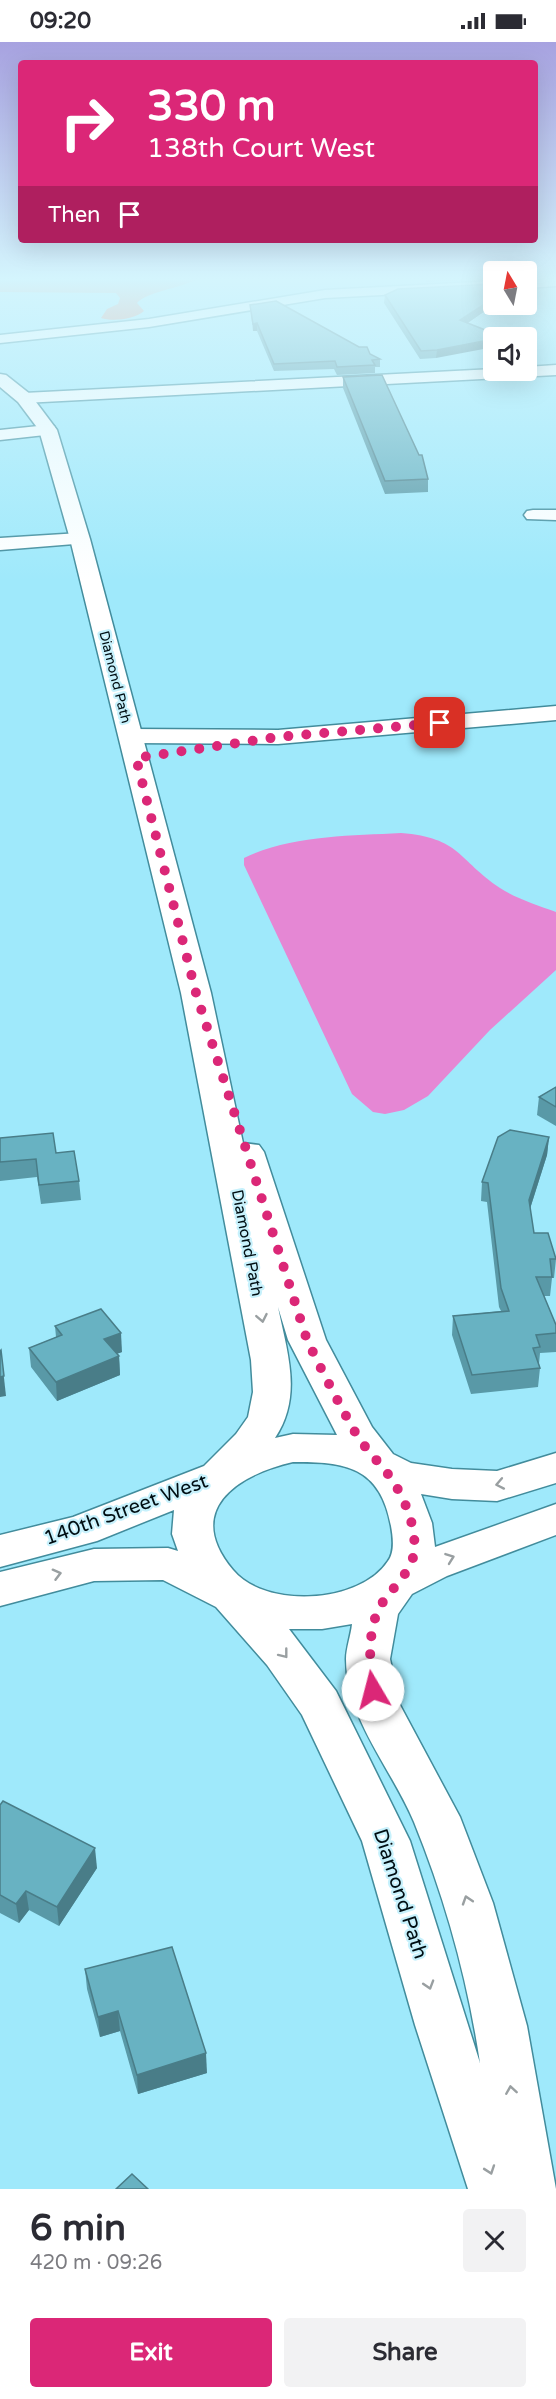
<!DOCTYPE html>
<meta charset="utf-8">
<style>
body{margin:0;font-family:"Varela Round",sans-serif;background:#f2f2f3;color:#2b2b33;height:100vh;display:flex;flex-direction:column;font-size:22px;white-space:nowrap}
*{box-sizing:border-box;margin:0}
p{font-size:20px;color:#7c7c81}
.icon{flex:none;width:33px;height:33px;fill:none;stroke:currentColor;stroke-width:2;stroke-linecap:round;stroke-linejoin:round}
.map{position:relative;height:2147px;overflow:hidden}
.panel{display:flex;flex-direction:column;background:#fff;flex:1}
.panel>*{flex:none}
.guide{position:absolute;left:18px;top:18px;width:520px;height:183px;border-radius:6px;box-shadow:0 6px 24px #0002;background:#db2777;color:#fff;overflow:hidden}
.needle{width:39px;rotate:350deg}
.controls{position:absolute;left:483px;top:219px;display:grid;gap:12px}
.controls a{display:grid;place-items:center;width:54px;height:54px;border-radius:6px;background:#fff;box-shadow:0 6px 24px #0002;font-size:30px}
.pin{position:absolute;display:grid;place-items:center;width:51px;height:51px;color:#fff;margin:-26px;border-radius:12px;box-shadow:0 3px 9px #0006}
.me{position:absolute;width:66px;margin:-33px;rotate:352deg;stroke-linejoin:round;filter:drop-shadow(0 0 4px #0008)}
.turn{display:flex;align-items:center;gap:21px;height:126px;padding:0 30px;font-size:27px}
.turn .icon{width:78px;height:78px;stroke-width:2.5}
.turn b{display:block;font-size:42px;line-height:51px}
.then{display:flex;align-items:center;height:57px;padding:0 30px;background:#0003;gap:12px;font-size:22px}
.round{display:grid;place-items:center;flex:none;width:63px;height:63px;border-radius:6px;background:#f2f2f3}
.headline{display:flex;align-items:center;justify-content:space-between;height:102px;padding:0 30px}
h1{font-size:36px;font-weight:800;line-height:45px}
.cta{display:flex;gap:12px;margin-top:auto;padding:12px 30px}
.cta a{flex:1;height:69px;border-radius:6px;background:#db2777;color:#fff;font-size:24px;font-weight:800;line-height:69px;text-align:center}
.cta a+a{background:#f2f2f3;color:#2b2b33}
.status{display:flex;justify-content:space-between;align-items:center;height:42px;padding:0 30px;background:#fff;direction:ltr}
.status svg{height:16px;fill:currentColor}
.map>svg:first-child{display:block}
.forest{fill:#f37e63}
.water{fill:#e587d4}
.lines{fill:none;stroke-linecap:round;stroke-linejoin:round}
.minor-casing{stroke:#428c9c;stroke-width:3}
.tertiary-casing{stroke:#428c9c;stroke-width:3}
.minor{fill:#fff;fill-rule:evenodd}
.tertiary{fill:#fff;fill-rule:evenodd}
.wall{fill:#5999a7}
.shaded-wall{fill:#497d88}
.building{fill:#68b2c2;stroke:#497d88;stroke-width:1.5}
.oneway{stroke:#999fa1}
.route{stroke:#db2777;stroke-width:10;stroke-dasharray:0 18}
.labels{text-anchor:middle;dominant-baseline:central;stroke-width:4.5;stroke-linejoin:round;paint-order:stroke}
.far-street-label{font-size:14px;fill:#000e13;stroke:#c7f1fc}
.street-label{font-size:16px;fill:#000e13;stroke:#c7f1fc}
.near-street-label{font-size:20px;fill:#000e13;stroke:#c7f1fc}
</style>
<div class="status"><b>09:20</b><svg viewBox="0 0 49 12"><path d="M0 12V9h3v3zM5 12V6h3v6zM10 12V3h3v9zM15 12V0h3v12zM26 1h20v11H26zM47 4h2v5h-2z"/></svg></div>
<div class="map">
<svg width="556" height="2147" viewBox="0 0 556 2147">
<rect width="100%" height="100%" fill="#9fe9fb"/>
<path class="forest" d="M 0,238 L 195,238 C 180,246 146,250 137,261 L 144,269 C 135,277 113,280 101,276 L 107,267 L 118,262 L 120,256 L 116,251 L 0,250 Z"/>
<path class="water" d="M 401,791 C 461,796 457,817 500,846 C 517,857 537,863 556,870 L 556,928 L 490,988 L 428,1054 L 404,1068 L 385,1072 L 373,1070 L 352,1052 L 244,823 L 244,816 C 292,793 349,794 401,791 Z"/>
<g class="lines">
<g class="minor-casing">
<g id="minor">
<polygon points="526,238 556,238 556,244 526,246"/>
<polygon points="494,239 494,247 325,256 149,285 0,301 0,293 149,277 325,248"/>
<polygon points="556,323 556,333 24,361 16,356 24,351 494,327 494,328 526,328 526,325"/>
<polygon points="48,383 54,384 56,388 54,392 0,398 0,388"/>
<polygon points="533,468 556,468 556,478 527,477 524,473 527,469"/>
<polygon points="80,491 87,493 89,497 87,501 0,508 0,496"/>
<polygon points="556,664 556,678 278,702 131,701 123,699 120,694 123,689 131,687 278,688"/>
</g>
</g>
<g class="tertiary-casing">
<path id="tertiary" d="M 0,332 L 6,333 L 30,352 L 57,388 L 90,497 L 211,951 L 243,1101 L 259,1103 L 264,1110 L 326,1298 L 372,1385 L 393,1412 L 411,1421 L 452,1427 L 497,1429 L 556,1411 L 556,1441 L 497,1459 L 452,1457 L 421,1452 L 432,1481 L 435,1505 L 556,1462 L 556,1493 L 447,1534 L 412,1552 L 398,1572 L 390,1617 L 400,1663 L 460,1775 L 493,1861 L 527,1984 L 556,2147 L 468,2147 L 415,1983 L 362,1799 L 302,1673 L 267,1623 L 216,1565 L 163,1538 L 94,1539 L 0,1564 L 0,1530 L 94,1507 L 168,1506 L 178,1509 L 172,1492 L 174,1468 L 97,1499 L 0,1525 L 0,1493 L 73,1475 L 204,1424 L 236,1392 L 248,1375 L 253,1350 L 251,1318 L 181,951 L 70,497 L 39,388 L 18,360 L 0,345 ZM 278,1265 L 288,1298 L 337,1393 L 293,1392 L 275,1396 C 303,1354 287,1310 278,1265 ZM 293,1420 C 345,1420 380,1424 391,1484 C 393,1495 395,1510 388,1519 C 360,1562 265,1567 233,1528 C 183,1468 237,1433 293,1420 ZM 352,1582 C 351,1593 346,1606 346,1617 C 346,1677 392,1727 414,1780 C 445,1856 468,1939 480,2021 L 410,1799 L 336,1649 L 289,1587 L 322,1587 Z"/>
</g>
<use href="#minor" class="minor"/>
<use href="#tertiary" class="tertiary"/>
</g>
<g class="wall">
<polygon points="426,238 465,238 426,240"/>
<polygon points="385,253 494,262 495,262 468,281 436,316 420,317 384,261"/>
<polygon points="250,263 370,312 380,317 380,325 375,325 375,331 337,333 334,327 274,329 257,289 253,289"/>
<polygon points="343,335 428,437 428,450 385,452 343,346"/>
<polygon points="556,1045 556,1084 537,1073 539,1055"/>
<polygon points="549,1095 547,1113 530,1167 534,1191 556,1217 554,1236 552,1236 550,1254 544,1254 556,1283 556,1310 540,1311 539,1322 540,1326 538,1345 471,1352 452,1293 453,1274 501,1269 499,1265 487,1160 481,1159 482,1140"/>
<polygon points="0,1096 56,1111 79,1139 81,1158 41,1162 37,1135 0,1139"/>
<polygon points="55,1284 122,1310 116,1312 119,1314 120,1333 57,1359 31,1325 29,1306 56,1295"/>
<polygon points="0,1763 97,1826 59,1884 29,1868 19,1881 0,1871"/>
<polygon points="85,1927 207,2031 138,2052 120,1989 100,1995 87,1947"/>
</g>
<g class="shaded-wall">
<polygon points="494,256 494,262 495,262 460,286 460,278"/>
<polygon points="257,281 257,289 253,289 253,282"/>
<polygon points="494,297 494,305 436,316 437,308"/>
<polygon points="549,1095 547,1113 527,1176 529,1158"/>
<polygon points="121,1291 122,1310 105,1316 104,1297"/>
<polygon points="119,1314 120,1333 57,1359 56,1340"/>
<polygon points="3,1327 6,1354 0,1355 0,1335"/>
<polygon points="95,1806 97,1826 59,1884 57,1865"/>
<polygon points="26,1849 29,1868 19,1881 16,1862"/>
<polygon points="118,1969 120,1989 100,1995 98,1975"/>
<polygon points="206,2011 207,2031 138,2052 137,2033"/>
</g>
<g class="building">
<polygon points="494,242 494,256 460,278 503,295 494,296 494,297 437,308 421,309 385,253 398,247"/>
<polygon points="276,259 359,305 367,305 370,312 380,317 372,318 375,323 337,325 335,319 274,322 257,281 253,282 250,263"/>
<polygon points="382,333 419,413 422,413 428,437 385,439 343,335"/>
<polygon points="556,1045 556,1065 539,1055"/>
<polygon points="510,1088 549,1095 529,1158 534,1191 548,1191 556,1217 550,1217 552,1235 536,1235 556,1283 556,1291 536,1293 540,1305 533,1306 540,1326 472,1333 453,1274 509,1269 501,1246 488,1141 482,1140 498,1095"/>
<polygon points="53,1091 56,1111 74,1109 79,1139 39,1143 36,1117 0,1120 0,1096"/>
<polygon points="101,1267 121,1291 104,1297 119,1314 56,1340 29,1306 62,1293 55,1284"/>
<polygon points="1,1308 4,1334 0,1335 0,1309"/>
<polygon points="3,1759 95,1806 57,1865 26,1849 16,1862 0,1853 0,1763"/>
<polygon points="172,1905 206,2011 137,2033 118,1969 98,1975 85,1927"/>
<polygon points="132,2132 148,2147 116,2147"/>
</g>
<defs><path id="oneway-chevron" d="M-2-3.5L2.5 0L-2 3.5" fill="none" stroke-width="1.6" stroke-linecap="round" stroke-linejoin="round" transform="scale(1.5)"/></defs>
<g class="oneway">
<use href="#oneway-chevron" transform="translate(262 1276) rotate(79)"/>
<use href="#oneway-chevron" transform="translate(500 1442) rotate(169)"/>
<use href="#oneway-chevron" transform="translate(450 1516) rotate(-20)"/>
<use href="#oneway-chevron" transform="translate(57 1532) rotate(-15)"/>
<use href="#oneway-chevron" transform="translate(284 1612) rotate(52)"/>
<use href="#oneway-chevron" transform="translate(467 1858) rotate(-108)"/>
<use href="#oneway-chevron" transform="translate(429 1943) rotate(73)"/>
<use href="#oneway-chevron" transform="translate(511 2048) rotate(-99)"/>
<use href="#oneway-chevron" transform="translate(490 2128) rotate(71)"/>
</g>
<linearGradient id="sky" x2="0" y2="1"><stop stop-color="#a7a2e0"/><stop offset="0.44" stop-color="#d4f5fd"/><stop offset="1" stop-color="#d4f5fd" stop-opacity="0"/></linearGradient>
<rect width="556" height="539" fill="url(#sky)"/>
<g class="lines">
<path class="route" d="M 373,1648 C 369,1623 367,1582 383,1560 C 392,1547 406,1534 412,1519 C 420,1495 407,1461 394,1441 C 383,1423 366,1409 355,1390 C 338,1360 322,1329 307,1298 L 196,951 L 136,716 L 278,695 L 440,681"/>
</g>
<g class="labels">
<g class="far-street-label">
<text transform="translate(115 635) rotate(76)">Diamond Path</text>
</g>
<g class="street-label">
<text transform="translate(247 1201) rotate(79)">Diamond Path</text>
</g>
<g class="near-street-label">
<text transform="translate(126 1468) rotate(-20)">140th Street West</text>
<text transform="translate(400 1852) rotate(72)">Diamond Path</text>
</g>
</g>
</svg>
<div class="controls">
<a><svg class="needle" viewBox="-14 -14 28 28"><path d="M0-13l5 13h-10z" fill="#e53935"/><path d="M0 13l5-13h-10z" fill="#7c7c81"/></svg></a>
<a><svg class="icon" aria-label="sound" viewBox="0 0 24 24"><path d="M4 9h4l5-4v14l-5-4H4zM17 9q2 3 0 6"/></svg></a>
</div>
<div class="pin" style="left:440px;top:681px;background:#d93025"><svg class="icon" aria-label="arrive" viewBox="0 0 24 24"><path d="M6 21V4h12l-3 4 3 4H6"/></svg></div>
<svg class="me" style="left:373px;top:1648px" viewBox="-20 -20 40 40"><circle r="19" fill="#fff"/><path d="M0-13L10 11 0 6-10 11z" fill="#db2777"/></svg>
<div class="guide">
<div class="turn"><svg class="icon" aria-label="right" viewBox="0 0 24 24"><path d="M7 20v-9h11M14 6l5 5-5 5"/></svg><div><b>330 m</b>138th Court West</div></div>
<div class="then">Then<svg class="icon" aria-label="arrive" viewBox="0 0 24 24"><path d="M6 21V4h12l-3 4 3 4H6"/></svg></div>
</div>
</div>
<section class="panel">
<div class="headline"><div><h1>6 min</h1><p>420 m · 09:26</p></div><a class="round"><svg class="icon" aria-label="close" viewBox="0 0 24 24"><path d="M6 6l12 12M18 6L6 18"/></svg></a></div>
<div class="cta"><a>Exit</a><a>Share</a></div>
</section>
